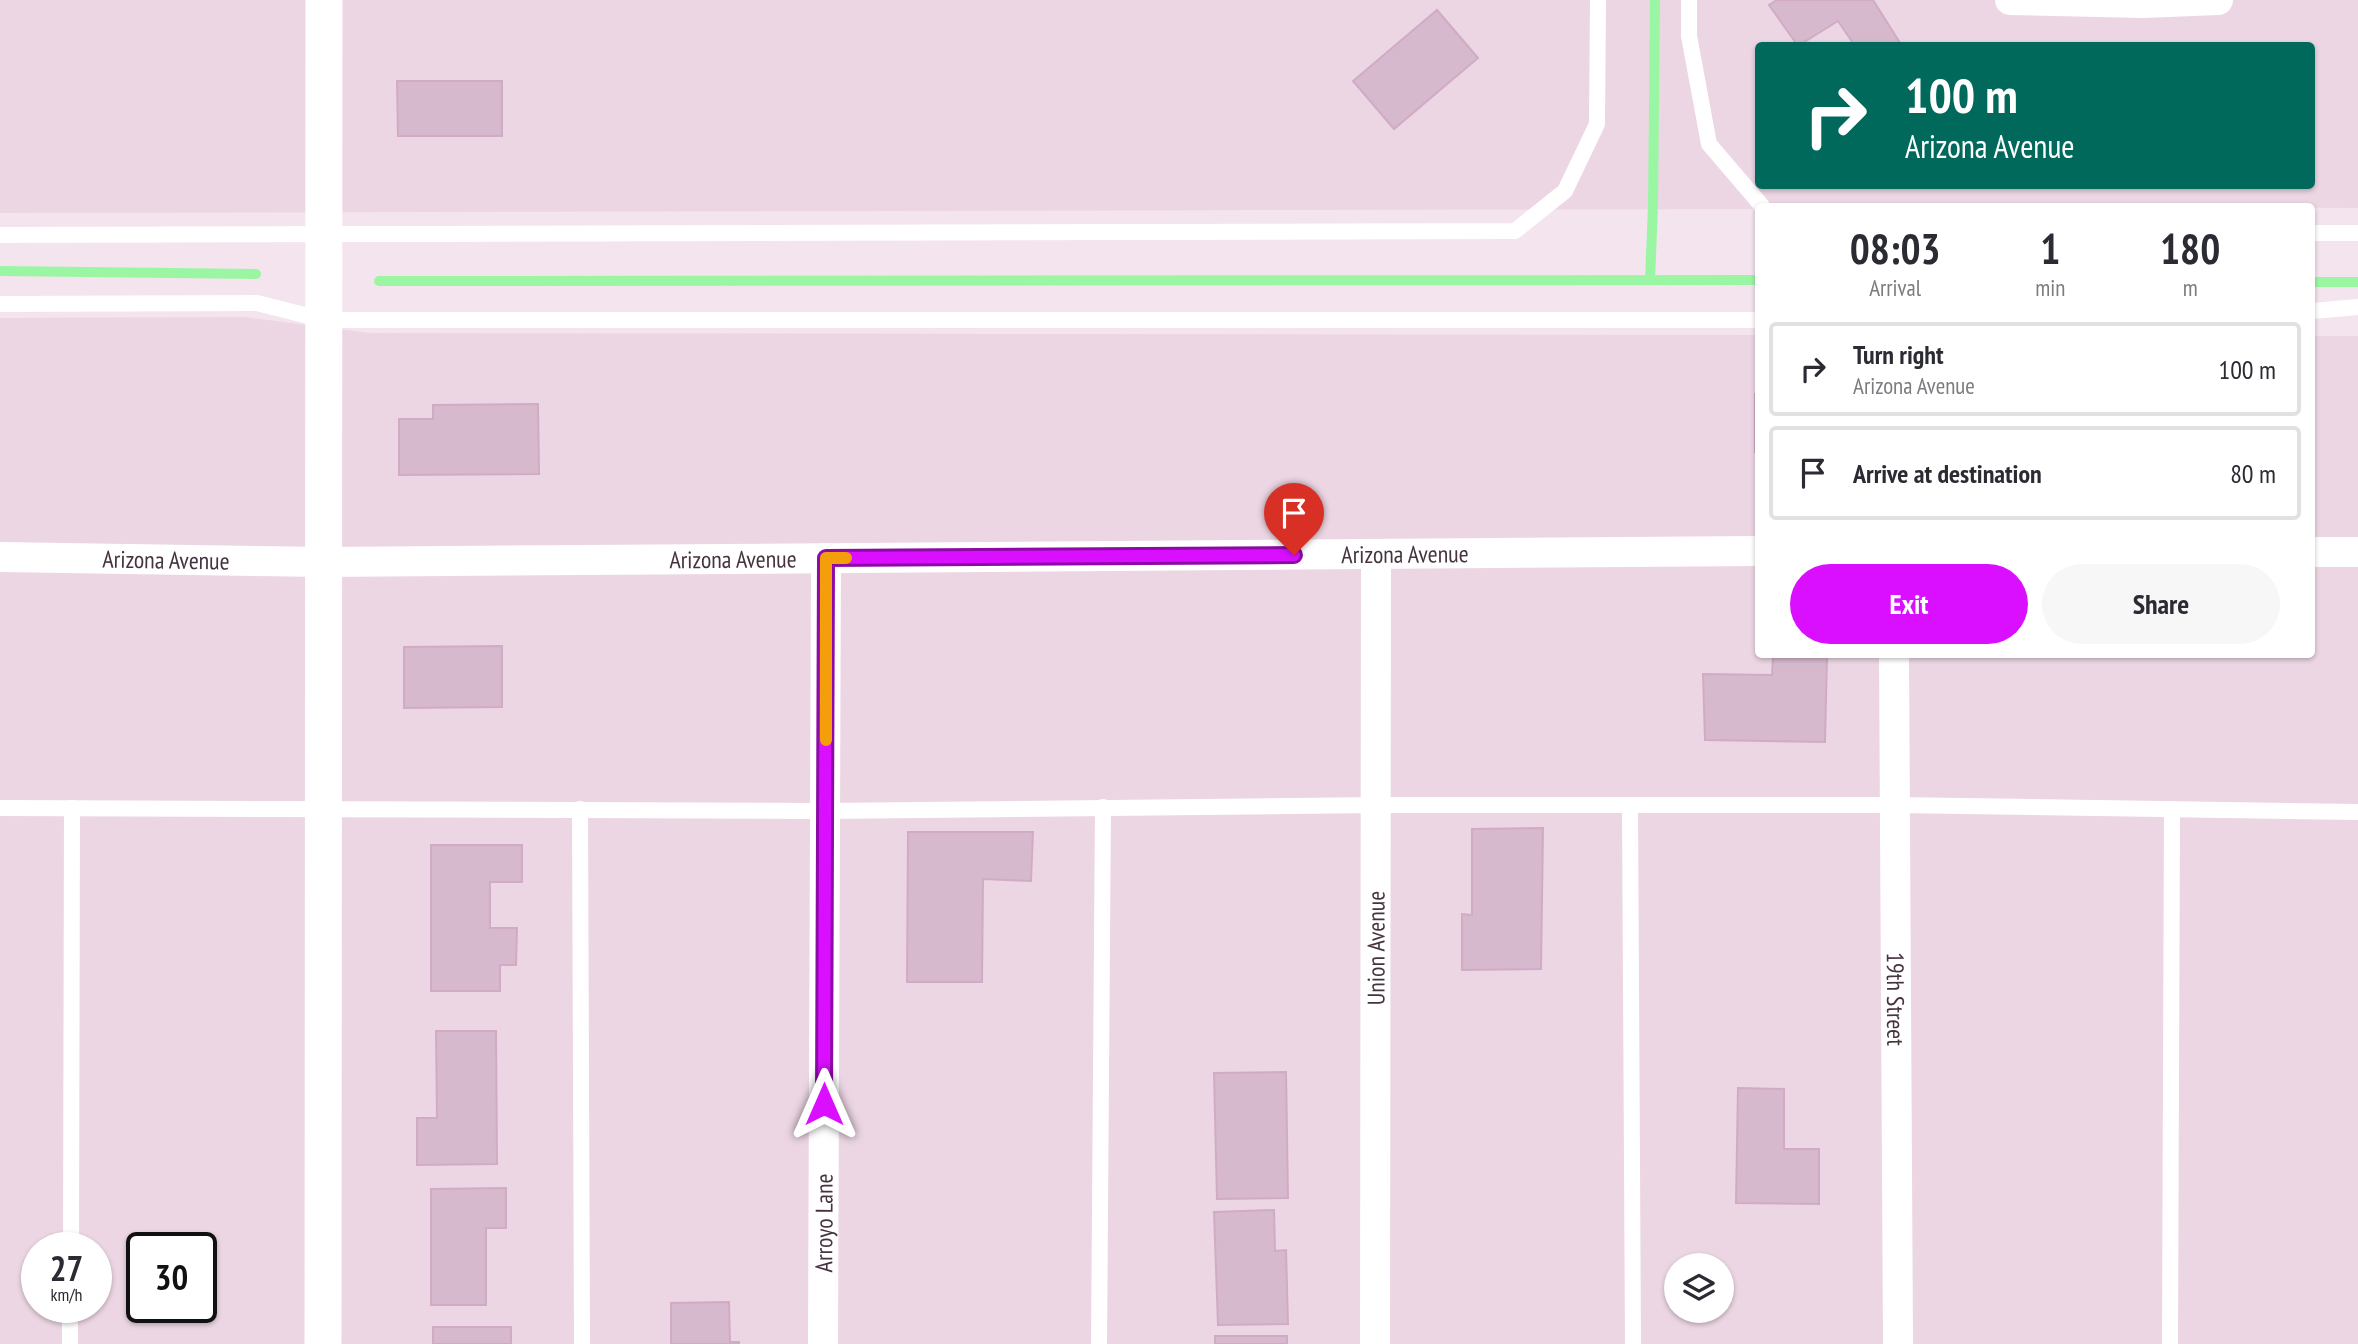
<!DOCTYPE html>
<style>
body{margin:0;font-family:"PT Sans Narrow",sans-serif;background:#f7f7f7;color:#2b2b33;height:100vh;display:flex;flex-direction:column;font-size:26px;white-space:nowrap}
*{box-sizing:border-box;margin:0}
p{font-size:23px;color:#7c7c81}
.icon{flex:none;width:38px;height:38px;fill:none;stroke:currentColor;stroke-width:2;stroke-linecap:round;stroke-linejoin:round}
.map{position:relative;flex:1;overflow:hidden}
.details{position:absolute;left:1755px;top:203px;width:560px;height:455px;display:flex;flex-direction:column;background:#fff;border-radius:7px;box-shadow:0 2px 5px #0004}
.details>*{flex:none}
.hud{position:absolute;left:1755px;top:42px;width:560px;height:147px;border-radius:7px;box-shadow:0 2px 5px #0004;background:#00695c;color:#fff;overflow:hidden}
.tools{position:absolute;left:1664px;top:1253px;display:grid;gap:14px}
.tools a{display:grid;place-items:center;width:70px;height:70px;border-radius:50%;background:#fff;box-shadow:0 2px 5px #0004;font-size:35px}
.speed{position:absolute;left:21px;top:1232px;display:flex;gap:14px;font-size:35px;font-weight:700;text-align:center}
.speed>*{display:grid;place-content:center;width:91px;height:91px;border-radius:50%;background:#fff;box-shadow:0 2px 5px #0004;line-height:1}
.speed small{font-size:18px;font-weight:400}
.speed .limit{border:4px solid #111;border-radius:10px;background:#fff;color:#111}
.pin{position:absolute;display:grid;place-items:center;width:60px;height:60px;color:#fff;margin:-72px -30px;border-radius:50% 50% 50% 0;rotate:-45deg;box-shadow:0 0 7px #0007}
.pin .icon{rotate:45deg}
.me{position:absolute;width:77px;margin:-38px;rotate:0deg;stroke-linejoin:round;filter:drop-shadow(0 0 5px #0008)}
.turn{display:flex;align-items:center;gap:24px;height:147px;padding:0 35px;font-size:32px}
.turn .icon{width:91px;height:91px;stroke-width:2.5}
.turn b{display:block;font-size:49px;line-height:60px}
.eta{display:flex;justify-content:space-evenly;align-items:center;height:119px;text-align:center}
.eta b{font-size:42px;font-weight:700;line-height:49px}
.action{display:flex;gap:14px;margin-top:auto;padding:14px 35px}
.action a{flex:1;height:80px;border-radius:42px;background:#da0fff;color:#fff;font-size:28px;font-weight:700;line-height:80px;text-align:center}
.action a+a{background:#f7f7f7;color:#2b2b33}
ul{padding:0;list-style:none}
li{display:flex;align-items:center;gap:21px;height:94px;margin:0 14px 10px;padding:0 21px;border:4px solid #e1e1e2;border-radius:7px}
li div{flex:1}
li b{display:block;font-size:26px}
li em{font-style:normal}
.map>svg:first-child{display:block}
.residential{fill:#ecd6e3;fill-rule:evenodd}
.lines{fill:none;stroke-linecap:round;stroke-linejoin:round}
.stream{stroke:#9bf6a4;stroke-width:10}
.building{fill:#d6b9cd;stroke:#d1abc6;stroke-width:2}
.service{stroke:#fff;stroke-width:16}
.minor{stroke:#fff;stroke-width:30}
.tertiary{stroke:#fff;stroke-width:37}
.route-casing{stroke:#8e0aa6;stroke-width:18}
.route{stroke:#da0fff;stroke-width:12}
.slow{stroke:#f59e0b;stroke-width:12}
.labels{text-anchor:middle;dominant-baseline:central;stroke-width:5;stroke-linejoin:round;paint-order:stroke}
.street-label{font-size:24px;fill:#463340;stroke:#fff}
</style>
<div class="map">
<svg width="2358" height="1344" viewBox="0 0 2358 1344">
<rect width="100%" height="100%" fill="#f3e4ed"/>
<g class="residential">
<path d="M 0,0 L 2358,0 L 2358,208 L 1759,206 L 1759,209 L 0,213 ZM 1759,46 L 2312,46 L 2312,186 L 1759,186 Z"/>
<path d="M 245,317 L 370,333 L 1759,335 L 1759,654 L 2312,654 L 2312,336 L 2358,336 L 2358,1344 L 0,1344 L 0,318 ZM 37,1248 L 96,1248 L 96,1307 L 37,1307 ZM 142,1248 L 201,1248 L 201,1307 L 142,1307 ZM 1676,1265 L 1722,1265 L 1722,1311 L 1676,1311 Z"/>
</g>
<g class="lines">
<g class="stream">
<polyline points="0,271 256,274"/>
<polyline points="1650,280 1653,206 1655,0"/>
<polyline points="379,281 1759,280"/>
<polyline points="2312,282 2358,282"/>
</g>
</g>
<g class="building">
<polygon points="1777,0 1873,0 1902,46 1855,46 1838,21 1798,46 1769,5"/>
<polygon points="1437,10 1478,58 1394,129 1353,81"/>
<polygon points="397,81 502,81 502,136 398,136"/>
<rect x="1755" y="394" width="4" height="58"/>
<polygon points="538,404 539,474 399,475 399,419 433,419 433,405"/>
<polygon points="502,646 502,707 404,708 404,647"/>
<polygon points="1827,656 1825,742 1705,740 1703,674 1772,675 1773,657"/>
<polygon points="1543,828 1541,969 1462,970 1462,914 1472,915 1472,829"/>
<polygon points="908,832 1033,832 1031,881 983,879 982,982 907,982"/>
<polygon points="431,845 522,845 522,882 490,882 490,928 517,928 516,965 500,965 500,991 431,991"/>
<polygon points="436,1031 496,1031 497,1164 417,1165 417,1118 437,1118"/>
<polygon points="1286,1072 1288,1198 1217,1199 1214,1073"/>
<polygon points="1738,1088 1784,1089 1784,1149 1819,1149 1819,1204 1736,1203"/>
<polygon points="506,1188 506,1228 486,1228 486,1305 431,1305 431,1189"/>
<polygon points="1274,1210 1275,1251 1286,1250 1288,1324 1218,1325 1214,1212"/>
<polygon points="729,1302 730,1342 739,1342 739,1344 671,1344 671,1303"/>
<rect x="433" y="1327" width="78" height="17"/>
<rect x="1215" y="1336" width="72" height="8"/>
</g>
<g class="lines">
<g class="service">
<polyline points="1689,0 1689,36 1709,144 1762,206"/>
<polyline points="2312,233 2358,233"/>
<polyline points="0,235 1515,231 1565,191 1597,124 1598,0"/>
<polyline points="0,304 257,303 324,320 1759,320"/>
<polyline points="2312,311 2358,307"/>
<polyline points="1630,805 1633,1344"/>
<polyline points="0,808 825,811 1376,805 1894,805 2358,812"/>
<polyline points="580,809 582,1344"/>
<polyline points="71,1248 72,808"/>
<polyline points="70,1344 70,1307"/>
<polyline points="1099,1344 1103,807"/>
<polyline points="2170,1344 2172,809"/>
</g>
<g class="minor">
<polyline points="2010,0 2143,3 2218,0"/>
<polyline points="2312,552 2358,552"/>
<path id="s1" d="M 0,557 L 324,562 L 1759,551"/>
<path id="s2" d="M 1894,654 L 1898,1344"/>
<path id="s3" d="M 823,1344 L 826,558"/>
<path id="s4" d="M 1375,1344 L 1376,555"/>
</g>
<polyline class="tertiary" points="323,1344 324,0"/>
</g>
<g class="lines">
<g class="route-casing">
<polyline id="route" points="824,1104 826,558 1294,555"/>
</g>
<use href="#route" class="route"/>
<polyline class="slow" points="826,740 826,558 846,558"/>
</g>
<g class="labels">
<g class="street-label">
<text stroke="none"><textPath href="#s1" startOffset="1405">Arizona Avenue</textPath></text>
<text stroke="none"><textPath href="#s1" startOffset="733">Arizona Avenue</textPath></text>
<text stroke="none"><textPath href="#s1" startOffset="166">Arizona Avenue</textPath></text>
<text stroke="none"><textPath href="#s4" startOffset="396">Union Avenue</textPath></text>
<text stroke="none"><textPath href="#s2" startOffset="345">19th Street</textPath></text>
<text stroke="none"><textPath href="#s3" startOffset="121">Arroyo Lane</textPath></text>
</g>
</g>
</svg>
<div class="tools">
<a><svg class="icon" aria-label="layers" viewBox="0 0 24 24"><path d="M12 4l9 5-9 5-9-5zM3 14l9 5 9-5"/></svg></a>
</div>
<div class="speed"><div>27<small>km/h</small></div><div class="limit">30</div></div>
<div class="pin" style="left:1294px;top:555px;background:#d93025"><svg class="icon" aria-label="arrive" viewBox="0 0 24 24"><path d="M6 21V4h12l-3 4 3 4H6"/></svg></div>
<svg class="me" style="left:824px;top:1104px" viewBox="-20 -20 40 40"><path d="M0-17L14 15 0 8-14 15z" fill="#da0fff" stroke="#fff" stroke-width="4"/></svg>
<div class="hud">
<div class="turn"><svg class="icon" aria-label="right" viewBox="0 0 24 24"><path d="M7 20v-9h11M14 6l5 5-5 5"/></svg><div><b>100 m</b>Arizona Avenue</div></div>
</div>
<section class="details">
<div class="eta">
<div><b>08:03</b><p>Arrival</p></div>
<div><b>1</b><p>min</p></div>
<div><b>180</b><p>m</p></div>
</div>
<ul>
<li><svg class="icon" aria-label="right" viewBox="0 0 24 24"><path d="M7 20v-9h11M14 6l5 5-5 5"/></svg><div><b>Turn right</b><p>Arizona Avenue</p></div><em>100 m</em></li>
<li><svg class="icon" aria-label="arrive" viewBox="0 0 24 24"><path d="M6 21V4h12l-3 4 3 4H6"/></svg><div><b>Arrive at destination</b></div><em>80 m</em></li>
</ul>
<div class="action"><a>Exit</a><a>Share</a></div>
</section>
</div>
